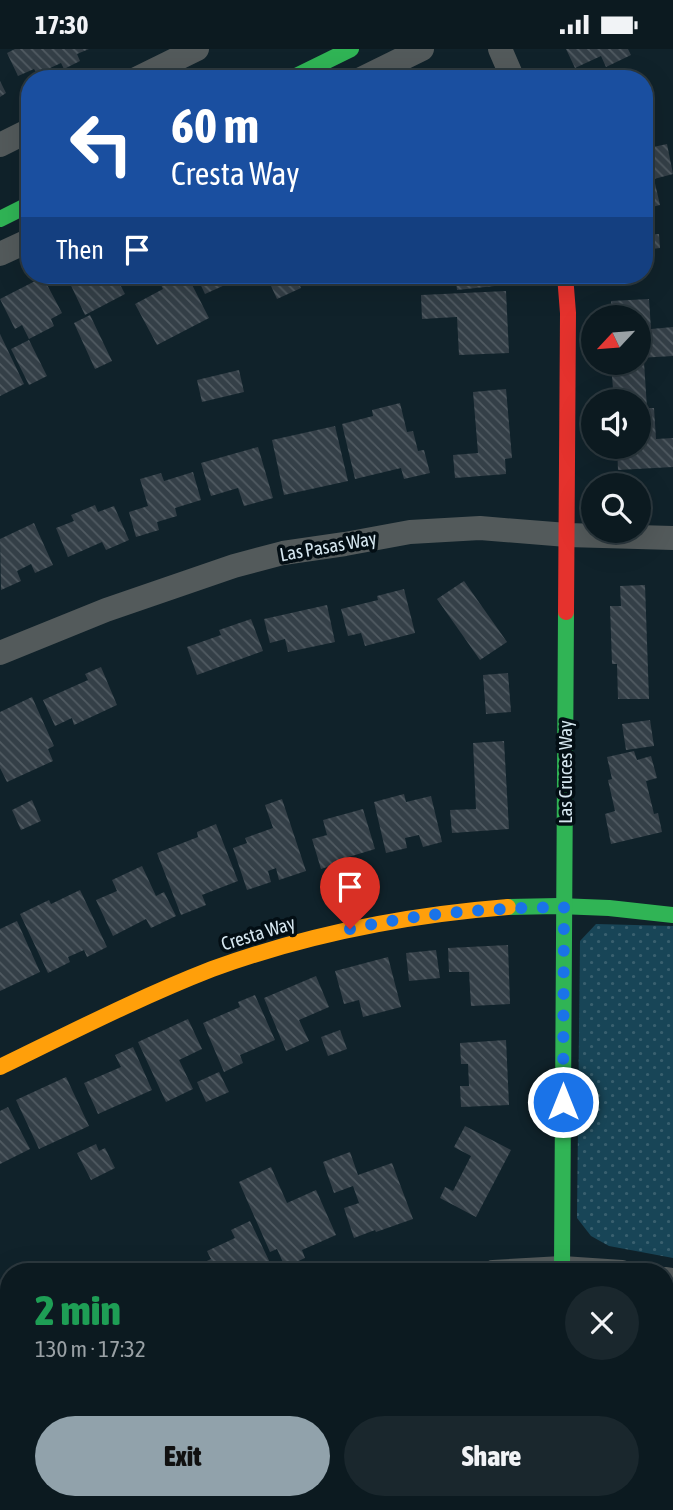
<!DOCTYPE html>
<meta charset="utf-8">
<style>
body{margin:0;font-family:"Asap Condensed",sans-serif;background:#1a272d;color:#f1f3f6;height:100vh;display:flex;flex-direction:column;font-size:26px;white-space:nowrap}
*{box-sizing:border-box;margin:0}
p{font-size:23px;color:#9aa1a5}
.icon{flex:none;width:38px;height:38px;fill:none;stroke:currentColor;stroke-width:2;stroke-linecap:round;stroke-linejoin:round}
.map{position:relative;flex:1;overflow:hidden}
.details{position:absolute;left:0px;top:1214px;width:674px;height:247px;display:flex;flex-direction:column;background:#0c1a20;border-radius:28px 28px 0 0;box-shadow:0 7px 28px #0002,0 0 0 2px #2c383e}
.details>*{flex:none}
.top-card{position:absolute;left:21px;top:21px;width:632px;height:214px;border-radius:28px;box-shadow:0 7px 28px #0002,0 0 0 2px #2c383e;background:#1a4fa0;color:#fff;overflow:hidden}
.needle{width:46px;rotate:244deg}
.tools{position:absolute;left:581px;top:256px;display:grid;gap:14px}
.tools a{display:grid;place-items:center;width:70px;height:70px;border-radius:50%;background:#0c1a20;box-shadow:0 7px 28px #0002,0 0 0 2px #2c383e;font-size:35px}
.pin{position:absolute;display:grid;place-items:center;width:60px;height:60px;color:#fff;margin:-72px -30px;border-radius:50% 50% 50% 0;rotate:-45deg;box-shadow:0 0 7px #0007}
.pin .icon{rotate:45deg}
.me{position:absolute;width:77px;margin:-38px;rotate:0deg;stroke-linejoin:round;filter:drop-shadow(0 0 5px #0008)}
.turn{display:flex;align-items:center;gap:24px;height:147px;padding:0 35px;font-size:32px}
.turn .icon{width:91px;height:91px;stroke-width:2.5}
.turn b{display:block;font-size:49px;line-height:60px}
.then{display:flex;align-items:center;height:66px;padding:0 35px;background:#0003;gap:14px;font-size:26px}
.round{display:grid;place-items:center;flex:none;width:74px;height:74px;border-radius:37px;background:#1a272d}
.headline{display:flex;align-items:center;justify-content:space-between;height:119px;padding:0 35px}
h1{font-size:42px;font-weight:800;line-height:52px;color:#1e9e55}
.cta{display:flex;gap:14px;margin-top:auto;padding:14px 35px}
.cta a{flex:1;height:80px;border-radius:42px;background:#91a2ab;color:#111;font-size:28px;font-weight:800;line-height:80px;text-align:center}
.cta a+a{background:#1a272d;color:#f1f3f6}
.status{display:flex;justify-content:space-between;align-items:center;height:49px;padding:0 35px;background:#0c1a20;direction:ltr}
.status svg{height:19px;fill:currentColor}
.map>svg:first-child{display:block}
.park{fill:url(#park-dots)}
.building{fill:url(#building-back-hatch)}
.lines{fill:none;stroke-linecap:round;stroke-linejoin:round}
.street{stroke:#535a5b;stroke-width:24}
.fast{stroke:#30b455;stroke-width:16}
.slow{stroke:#ff9f0a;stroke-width:16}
.jam{stroke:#e5322d;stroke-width:16}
.route{stroke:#1a73e8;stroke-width:12;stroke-dasharray:0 21.6}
.labels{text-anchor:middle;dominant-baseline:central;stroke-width:7;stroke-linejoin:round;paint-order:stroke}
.street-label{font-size:19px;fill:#d6e7f0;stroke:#030e14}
</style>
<div class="status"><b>17:30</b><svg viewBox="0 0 49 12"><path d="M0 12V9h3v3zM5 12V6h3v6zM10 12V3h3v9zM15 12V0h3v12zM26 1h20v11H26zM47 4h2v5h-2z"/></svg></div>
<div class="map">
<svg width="673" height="1461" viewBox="0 0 673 1461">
<defs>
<pattern id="park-dots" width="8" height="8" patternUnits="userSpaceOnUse" patternTransform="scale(1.75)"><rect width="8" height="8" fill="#184557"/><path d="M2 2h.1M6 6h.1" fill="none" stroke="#39606f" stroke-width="1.8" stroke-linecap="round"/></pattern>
<pattern id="building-back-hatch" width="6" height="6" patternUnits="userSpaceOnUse" patternTransform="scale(1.75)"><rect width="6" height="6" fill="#343f47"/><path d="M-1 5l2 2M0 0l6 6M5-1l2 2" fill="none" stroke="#515b62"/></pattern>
</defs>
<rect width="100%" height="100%" fill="#10222a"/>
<polygon class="park" points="596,875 673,877 673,1209 609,1197 591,1187 577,1169 580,892"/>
<g class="building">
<polygon points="15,0 89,0 77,5 80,12 64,20 61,14 37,25 34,20 18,27 7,4"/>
<polygon points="566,0 628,0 631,6 606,18 601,7 575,19"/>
<polygon points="0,32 6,44 0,48"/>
<polygon points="667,95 673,125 654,130 660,156 644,160 644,100"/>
<polygon points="659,185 660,199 644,201 644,186"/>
<polygon points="66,226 115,226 125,245 85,266"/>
<polygon points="156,226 187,226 209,269 157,296 135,255 163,240"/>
<polygon points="196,226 233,226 236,231 205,245"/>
<polygon points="266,226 295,226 301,239 277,250"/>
<polygon points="455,226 502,226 504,236 457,241"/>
<polygon points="613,226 642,226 642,228 613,230"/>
<polygon points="43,228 62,264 51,270 54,277 29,290 22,276 15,280 0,250"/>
<polygon points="506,242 509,304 459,306 457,268 422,270 421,246"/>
<polygon points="649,250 651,280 673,278 673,307 639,309 639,268 612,268 611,252"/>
<polygon points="90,266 112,312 95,320 74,274"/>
<polygon points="0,285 24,335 0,347"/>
<polygon points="29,291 47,327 29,336 11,300"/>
<polygon points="644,313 647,359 654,359 656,390 673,389 673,418 618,421 617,397 639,397 639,352 614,352 611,315"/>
<polygon points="239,321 244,343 202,353 197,331"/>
<polygon points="506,340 512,409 505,410 506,425 455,429 453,406 478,404 473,343"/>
<polygon points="400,354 407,383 413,382 418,402 424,401 430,424 404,430 401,419 355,430 342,375 373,367 372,361"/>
<polygon points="335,377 348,432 284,446 272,391"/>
<polygon points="258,398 273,449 244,457 238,439 211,447 201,414"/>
<polygon points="193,423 201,451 175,459 177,467 157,473 159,481 136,488 129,463 148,457 140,430 161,424 164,432"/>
<polygon points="95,456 98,463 114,457 129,491 106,501 102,493 68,508 56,479 74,472 71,466"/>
<polygon points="34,474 53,516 35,524 31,515 17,522 21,532 1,541 0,490"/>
<polygon points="464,532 507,593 480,611 437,550"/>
<polygon points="645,536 649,650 618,650 617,615 612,615 610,557 621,557 620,537"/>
<polygon points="404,540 415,584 365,597 361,584 348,587 341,560 378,551 377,547"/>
<polygon points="327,556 335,593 288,603 285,590 270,594 264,570"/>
<polygon points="251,570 263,602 197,626 187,598 221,586 219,581"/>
<polygon points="101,618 117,656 74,676 72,669 55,677 43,651 88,631 85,625"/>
<polygon points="508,624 511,663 486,665 483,626"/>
<polygon points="32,648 54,697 48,700 53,712 7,733 0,719 0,663"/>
<polygon points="650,671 654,697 626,701 622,675"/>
<polygon points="504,692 509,780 452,784 450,761 476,760 473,694"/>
<polygon points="634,702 637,711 651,707 657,729 646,732 654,765 658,764 662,783 611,795 605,765 615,762 608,731 612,730 607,708"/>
<polygon points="404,745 406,753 431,747 442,793 423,798 419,786 405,789 407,799 386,804 374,753"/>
<polygon points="282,750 306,822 279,831 276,819 268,822 271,833 247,841 233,799 247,794 245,789 273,779 265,756"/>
<polygon points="32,751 41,772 21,781 12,761"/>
<polygon points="363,760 375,800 342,810 343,813 321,820 312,790 327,786 323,771"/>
<polygon points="216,775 238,832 202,846 206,856 181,866 157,804 198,788 197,783"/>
<polygon points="142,817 156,847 164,843 176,867 151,879 146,870 113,887 96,851 117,842 112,831"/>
<polygon points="80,841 107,898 87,908 84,901 68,908 70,913 48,924 20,865 49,851 51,855"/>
<polygon points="17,872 40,923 0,942 0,880"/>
<polygon points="508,896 510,955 471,957 469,923 449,923 448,899"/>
<polygon points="436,901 440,929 409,932 406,904"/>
<polygon points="388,908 401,958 363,968 359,951 344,955 335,922"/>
<polygon points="316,927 329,958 299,971 309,992 286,1002 264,949"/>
<polygon points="255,946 275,991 240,1006 243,1014 224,1023 203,974 240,958 238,953"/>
<polygon points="188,970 202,1000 179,1011 193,1040 166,1053 138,993"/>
<polygon points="340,981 347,1000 328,1007 321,988"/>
<polygon points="506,991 509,1056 461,1058 460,1037 469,1037 468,1015 461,1015 460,994"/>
<polygon points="133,998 152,1041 98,1065 84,1034 121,1018 115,1006"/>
<polygon points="219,1023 229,1043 206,1053 197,1033"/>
<polygon points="66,1028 89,1077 39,1100 16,1051"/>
<polygon points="8,1058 30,1100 0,1115 0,1062"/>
<polygon points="465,1077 511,1101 476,1168 440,1149 445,1138 453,1142 471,1107 454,1098"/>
<polygon points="96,1095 99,1102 105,1099 115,1119 91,1131 77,1104"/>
<polygon points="350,1103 358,1126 392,1114 413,1170 376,1183 375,1181 354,1189 344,1159 359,1154 353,1137 334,1144 323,1113"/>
<polygon points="271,1118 287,1154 316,1141 336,1186 302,1201 305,1209 285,1218 277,1200 270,1203 239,1133"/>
<polygon points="250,1172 274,1222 252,1223 250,1220 244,1223 197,1223 194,1218 211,1210 207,1202 235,1189 231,1181"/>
<polygon points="186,1214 191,1223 166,1223"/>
<polygon points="9,1284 9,1348 0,1330 0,1288"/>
<polygon points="672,1288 673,1288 673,1323 665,1321 665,1313"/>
<polygon points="29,1452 36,1452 40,1461 12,1461"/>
<polygon points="88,1452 122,1452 126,1461 92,1461"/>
<polygon points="136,1452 159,1452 141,1461"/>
<polygon points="506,1452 525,1454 524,1461 505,1461"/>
</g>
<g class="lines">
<g class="street">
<polyline points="500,0 513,30"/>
<polyline points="136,30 197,0"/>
<polyline points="361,30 422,0"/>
<polyline points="0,96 30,81"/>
<polyline points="0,205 30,191"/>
<polyline points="0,604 106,561 234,517 283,504 345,495 410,483 480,479 567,486 673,489"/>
<polyline points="493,1223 562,1219 622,1223"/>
<polyline points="665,1230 673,1231"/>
<polyline points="0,1420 9,1416"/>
</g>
<g class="fast">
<polyline points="290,30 351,0"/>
<polyline points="0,170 30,155"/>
<polyline points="508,858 559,857 609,859 673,866"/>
<polyline points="562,1219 566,563"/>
</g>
<path class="slow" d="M 0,1018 C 70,984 140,948 212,920 C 308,885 407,866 508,858"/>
<polyline class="jam" points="565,226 568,264 566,563"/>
</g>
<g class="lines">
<path class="route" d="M 350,880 C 420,864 492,859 564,858 L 563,1053"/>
</g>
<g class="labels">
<g class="street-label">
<text transform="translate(328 497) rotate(-10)">Las Pasas Way</text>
<text transform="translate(565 723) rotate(-90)">Las Cruces Way</text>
<text transform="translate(258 884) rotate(-17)">Cresta Way</text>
</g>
</g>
</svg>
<div class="tools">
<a><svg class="needle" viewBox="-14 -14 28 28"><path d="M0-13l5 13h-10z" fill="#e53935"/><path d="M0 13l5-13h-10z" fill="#9aa1a5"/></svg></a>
<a><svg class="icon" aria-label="sound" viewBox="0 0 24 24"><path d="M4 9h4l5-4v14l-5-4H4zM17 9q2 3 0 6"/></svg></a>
<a><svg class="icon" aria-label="search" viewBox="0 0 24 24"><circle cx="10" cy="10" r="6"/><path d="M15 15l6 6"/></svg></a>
</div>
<div class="pin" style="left:350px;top:880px;background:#d93025"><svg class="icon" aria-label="arrive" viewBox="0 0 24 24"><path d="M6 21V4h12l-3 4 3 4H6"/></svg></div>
<svg class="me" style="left:563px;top:1053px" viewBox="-20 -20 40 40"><circle r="17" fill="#1a73e8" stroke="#fff" stroke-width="3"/><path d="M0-11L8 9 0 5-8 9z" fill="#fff"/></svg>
<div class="top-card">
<div class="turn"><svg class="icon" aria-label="left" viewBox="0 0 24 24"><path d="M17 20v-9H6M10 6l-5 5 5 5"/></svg><div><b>60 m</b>Cresta Way</div></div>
<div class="then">Then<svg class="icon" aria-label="arrive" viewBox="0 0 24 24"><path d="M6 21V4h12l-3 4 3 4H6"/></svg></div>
</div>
<section class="details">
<div class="headline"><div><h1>2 min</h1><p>130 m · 17:32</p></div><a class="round"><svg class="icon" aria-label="close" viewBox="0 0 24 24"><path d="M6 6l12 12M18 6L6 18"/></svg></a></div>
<div class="cta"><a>Exit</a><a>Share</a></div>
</section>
</div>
